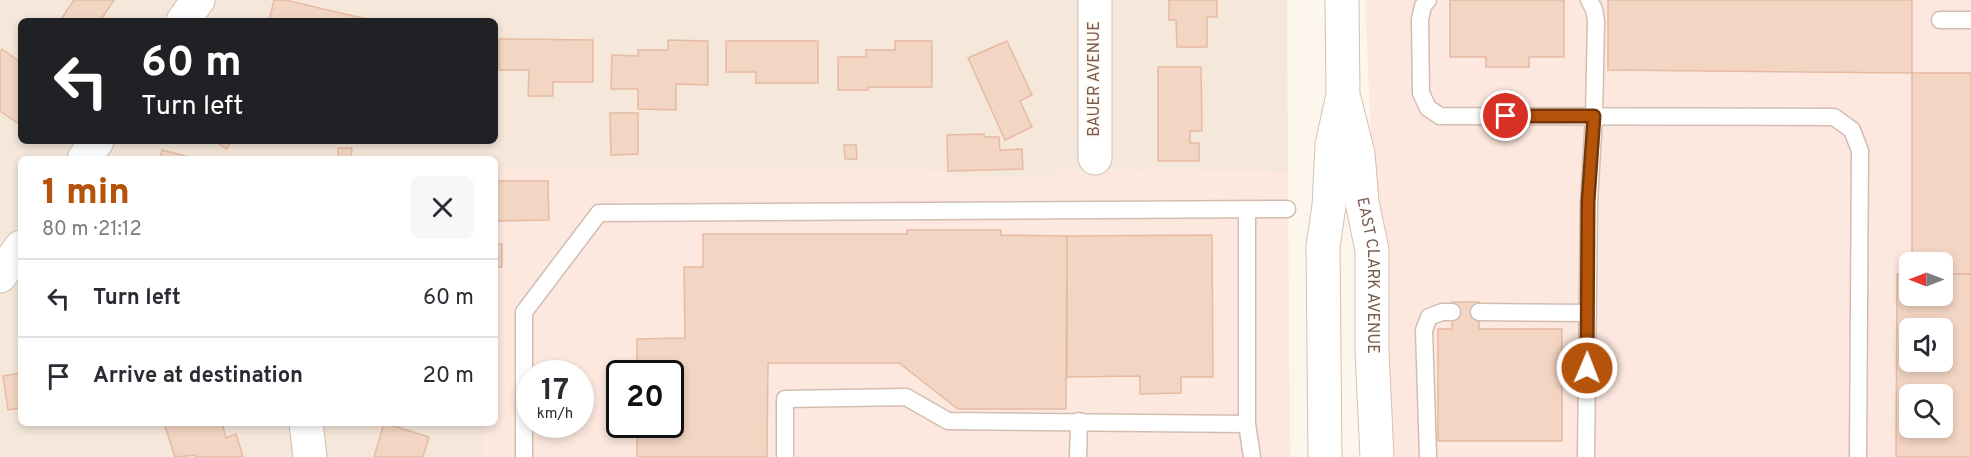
<!DOCTYPE html>
<meta charset="utf-8">
<style>
body{margin:0;font-family:Overpass,sans-serif;background:#f7f7f7;color:#2b2b33;height:100vh;display:flex;flex-direction:column;font-size:22px;white-space:nowrap}
*{box-sizing:border-box;margin:0}
p{font-size:20px;color:#7c7c81}
.icon{flex:none;width:33px;height:33px;fill:none;stroke:currentColor;stroke-width:2;stroke-linecap:round;stroke-linejoin:round}
.map{position:relative;flex:1;overflow:hidden}
.side{position:absolute;left:18px;top:156px;width:480px;height:270px;display:flex;flex-direction:column;background:#fff;border-radius:9px;box-shadow:0 3px 9px #0003}
.side>*{flex:none}
.hud{position:absolute;left:18px;top:18px;width:480px;height:126px;border-radius:9px;box-shadow:0 3px 9px #0003;background:#202124;color:#fff;overflow:hidden}
.needle{width:39px;rotate:270deg}
.buttons{position:absolute;left:1899px;top:252px;display:grid;gap:12px}
.buttons a{display:grid;place-items:center;width:54px;height:54px;border-radius:9px;background:#fff;box-shadow:0 3px 9px #0003;font-size:30px}
.speed{position:absolute;left:516px;top:360px;display:flex;gap:12px;font-size:30px;font-weight:700;text-align:center}
.speed>*{display:grid;place-content:center;width:78px;height:78px;border-radius:50%;background:#fff;box-shadow:0 3px 9px #0003;line-height:1}
.speed small{font-size:15px;font-weight:400}
.speed .limit{border:3px solid #111;border-radius:9px;background:#fff;color:#111}
.pin{position:absolute;display:grid;place-items:center;width:51px;height:51px;color:#fff;margin:-26px;border:3px solid #fff;border-radius:50%;box-shadow:0 2px 6px #0007}
.me{position:absolute;width:66px;margin:-33px;rotate:1deg;stroke-linejoin:round;filter:drop-shadow(0 0 4px #0008)}
.turn{display:flex;align-items:center;gap:21px;height:126px;padding:0 24px;font-size:27px}
.turn .icon{width:78px;height:78px;stroke-width:2.5}
.turn b{display:block;font-size:42px;line-height:51px}
.round{display:grid;place-items:center;flex:none;width:63px;height:63px;border-radius:9px;background:#f7f7f7}
.overview{display:flex;align-items:center;justify-content:space-between;height:102px;padding:0 24px}
h1{font-size:36px;font-weight:800;line-height:45px;color:#b45309}
ul{padding:0;list-style:none}
li{display:flex;align-items:center;gap:18px;height:78px;padding:0 24px;border-top:2px solid #e1e1e2}
li div{flex:1}
li b{display:block;font-size:22px}
li em{font-style:normal}
.map>svg:first-child{display:block}
.residential{fill:#f5e8da;fill-rule:evenodd}
.commercial{fill:#fde8e0;fill-rule:evenodd}
.building{fill:#f3d5c3;stroke:#e6bba3;stroke-width:1.5;fill-rule:evenodd}
.lines{fill:none;stroke-linecap:round;stroke-linejoin:round}
.lane-casing{stroke:#d1beb0;stroke-width:19}
.street-casing{stroke:#d1beb0;stroke-width:35}
.secondary-casing{stroke:#d6c0b0;stroke-width:35}
.lane{stroke:#fff;stroke-width:16}
.street{stroke:#fff;stroke-width:33}
.secondary{stroke:#fff;stroke-width:33}
.route-casing{stroke:#753606;stroke-width:15}
.route{stroke:#b45309;stroke-width:10}
.labels{text-anchor:middle;dominant-baseline:central;stroke-width:4.5;stroke-linejoin:round;paint-order:stroke}
.street-label{font-size:16px;fill:#7a5c4d;stroke:#fffaf3}
</style>
<div class="map">
<svg width="1971" height="457" viewBox="0 0 1971 457">
<rect width="100%" height="100%" fill="#fdf6ec"/>
<path class="residential" d="M 0,0 L 1287,0 L 1288,172 L 1062,169 L 1053,177 L 947,176 L 939,170 L 495,169 L 495,159 L 21,159 L 21,423 L 482,423 L 482,457 L 0,457 ZM 21,21 L 495,21 L 495,141 L 21,141 Z"/>
<g class="commercial">
<path d="M 1365,0 L 1971,0 L 1971,457 L 1385,457 ZM 1910,262 L 1942,262 L 1942,296 L 1910,296 ZM 1910,328 L 1942,328 L 1942,362 L 1910,362 ZM 1910,394 L 1942,394 L 1942,428 L 1910,428 Z"/>
<path d="M 495,169 L 940,170 L 947,176 L 1053,177 L 1062,169 L 1288,172 L 1290,457 L 482,457 L 482,423 L 495,423 ZM 530,374 L 580,374 L 580,424 L 530,424 ZM 620,374 L 670,374 L 670,424 L 620,424 Z"/>
</g>
<g class="building">
<polygon points="74,0 114,0 100,21 64,21 61,19"/>
<polygon points="274,0 285,0 375,21 269,21"/>
<polygon points="1169,0 1217,0 1217,17 1207,17 1207,47 1177,47 1176,20 1169,20"/>
<polygon points="1450,0 1564,0 1564,57 1529,57 1529,67 1486,67 1486,57 1450,57"/>
<polygon points="1608,0 1912,0 1912,73 1608,70"/>
<polygon points="499,39 593,40 593,82 553,82 553,96 528,96 529,70 499,70"/>
<polygon points="668,40 708,41 708,85 676,84 676,110 638,109 638,89 611,89 612,55 638,56 638,50 668,50"/>
<polygon points="726,41 818,41 818,83 756,83 756,72 726,72"/>
<polygon points="895,41 932,41 932,87 868,87 868,90 838,90 838,57 866,57 866,50 895,50"/>
<polygon points="1007,41 1032,95 1020,101 1032,127 1005,140 968,58"/>
<polygon points="2,49 19,61 21,58 21,125 0,111 0,53"/>
<polygon points="1158,67 1201,67 1202,131 1190,131 1190,143 1199,143 1199,161 1158,161"/>
<polygon points="1912,73 1971,73 1971,274 1942,274 1942,262 1912,262"/>
<polygon points="610,113 638,113 638,154 611,155"/>
<polygon points="984,134 984,137 999,137 1000,150 1022,149 1023,169 948,171 947,135"/>
<polygon points="215,141 232,141 226,149"/>
<polygon points="844,145 856,145 857,159 845,159"/>
<polygon points="338,148 352,148 351,159 338,159"/>
<polygon points="162,150 197,159 160,159"/>
<polygon points="495,181 548,181 549,220 495,221"/>
<polygon points="907,230 1001,230 1001,235 1067,236 1066,409 958,409 899,363 768,363 767,457 637,457 637,424 670,424 670,374 637,374 637,339 685,338 684,267 703,267 703,234 907,234"/>
<polygon points="1212,235 1213,377 1181,377 1181,393 1140,394 1140,376 1067,377 1067,236"/>
<rect x="495" y="244" width="7" height="23"/>
<path d="M 1897,274 L 1910,274 L 1910,296 L 1942,296 L 1942,274 L 1971,274 L 1971,457 L 1896,457 ZM 1910,328 L 1942,328 L 1942,362 L 1910,362 ZM 1910,394 L 1942,394 L 1942,428 L 1910,428 Z"/>
<polygon points="1452,302 1479,302 1479,329 1562,329 1562,441 1438,441 1438,329 1452,329"/>
<polygon points="21,373 21,408 8,410 3,376"/>
<polygon points="164,423 222,423 226,438 236,434 243,457 196,457 195,455 175,457"/>
<polygon points="384,423 429,437 423,457 374,457"/>
</g>
<g class="lines">
<g class="lane-casing">
<g id="lane">
<polyline points="1428,0 1423,6 1420,20 1421,93 1428,108 1440,116 1834,117 1852,130 1860,151 1858,457"/>
<polyline points="1940,20 1971,20"/>
<polyline points="1247,209 1247,424 1252,457"/>
<polyline points="1479,312 1588,313"/>
<polyline points="524,457 524,312 599,213 1287,209"/>
<polyline points="785,457 785,399 906,397 948,421 1247,424"/>
<polyline points="1078,457 1079,421"/>
<polyline points="1428,457 1424,330 1429,317 1442,312 1452,312"/>
<polyline points="1586,457 1589,202 1594,116 1596,21 1594,9 1589,0"/>
</g>
</g>
<g class="street-casing">
<g id="street">
<polyline points="1095,0 1095,158"/>
<polyline points="306,423 310,457"/>
</g>
</g>
<g class="secondary-casing">
<g id="secondary">
<polyline points="183,21 198,0"/>
<path id="s1" d="M 1345,102 L 1358,154 L 1362,202 L 1372,250 L 1372,351 L 1377,457"/>
<polyline points="84,159 97,141"/>
<polyline points="0,276 21,247"/>
<polyline points="1325,457 1323,246 1329,206 1332,145 1343,95 1342,0"/>
</g>
</g>
<use href="#lane" class="lane"/>
<use href="#street" class="street"/>
<use href="#secondary" class="secondary"/>
</g>
<g class="lines">
<g class="route-casing">
<polyline id="route" points="1506,116 1594,116 1588,202 1587,368"/>
</g>
<use href="#route" class="route"/>
</g>
<g class="labels">
<g class="street-label">
<text transform="translate(1095 79) rotate(-90)">BAUER AVENUE</text>
<text stroke="none"><textPath href="#s1" startOffset="176">EAST CLARK AVENUE</textPath></text>
</g>
</g>
</svg>
<div class="buttons">
<a><svg class="needle" viewBox="-14 -14 28 28"><path d="M0-13l5 13h-10z" fill="#e53935"/><path d="M0 13l5-13h-10z" fill="#7c7c81"/></svg></a>
<a><svg class="icon" aria-label="sound" viewBox="0 0 24 24"><path d="M4 9h4l5-4v14l-5-4H4zM17 9q2 3 0 6"/></svg></a>
<a><svg class="icon" aria-label="search" viewBox="0 0 24 24"><circle cx="10" cy="10" r="6"/><path d="M15 15l6 6"/></svg></a>
</div>
<div class="speed"><div>17<small>km/h</small></div><div class="limit">20</div></div>
<div class="pin" style="left:1506px;top:116px;background:#d93025"><svg class="icon" aria-label="arrive" viewBox="0 0 24 24"><path d="M6 21V4h12l-3 4 3 4H6"/></svg></div>
<svg class="me" style="left:1587px;top:368px" viewBox="-20 -20 40 40"><circle r="17" fill="#b45309" stroke="#fff" stroke-width="3"/><path d="M0-11L8 9 0 5-8 9z" fill="#fff"/></svg>
<div class="hud">
<div class="turn"><svg class="icon" aria-label="left" viewBox="0 0 24 24"><path d="M17 20v-9H6M10 6l-5 5 5 5"/></svg><div><b>60 m</b>Turn left</div></div>
</div>
<section class="side">
<div class="overview"><div><h1>1 min</h1><p>80 m · 21:12</p></div><a class="round"><svg class="icon" aria-label="close" viewBox="0 0 24 24"><path d="M6 6l12 12M18 6L6 18"/></svg></a></div>
<ul>
<li><svg class="icon" aria-label="left" viewBox="0 0 24 24"><path d="M17 20v-9H6M10 6l-5 5 5 5"/></svg><div><b>Turn left</b></div><em>60 m</em></li>
<li><svg class="icon" aria-label="arrive" viewBox="0 0 24 24"><path d="M6 21V4h12l-3 4 3 4H6"/></svg><div><b>Arrive at destination</b></div><em>20 m</em></li>
</ul>
</section>
</div>
